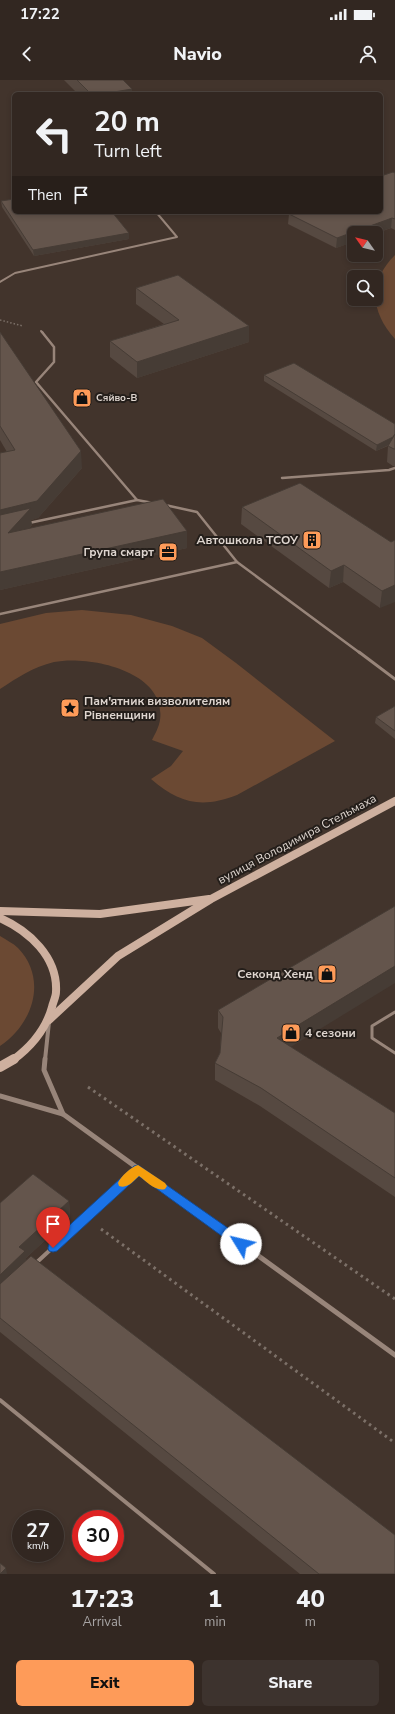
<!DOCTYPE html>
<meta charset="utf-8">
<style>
body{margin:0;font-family:"Nunito Sans",sans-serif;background:#3d332e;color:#f1f3f6;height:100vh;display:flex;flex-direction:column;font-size:15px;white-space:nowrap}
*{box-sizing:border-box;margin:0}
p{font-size:13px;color:#a8a5a5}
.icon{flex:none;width:22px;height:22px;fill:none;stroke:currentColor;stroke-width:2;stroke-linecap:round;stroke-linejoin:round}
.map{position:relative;height:1494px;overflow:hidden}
.panel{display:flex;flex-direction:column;background:#322721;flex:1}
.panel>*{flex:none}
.hud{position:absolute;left:12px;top:12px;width:371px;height:122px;border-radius:6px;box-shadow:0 2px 6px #0003,0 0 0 1px #4d443f;background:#322721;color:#f1f3f6;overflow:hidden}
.needle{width:26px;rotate:304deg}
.buttons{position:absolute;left:347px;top:146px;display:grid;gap:8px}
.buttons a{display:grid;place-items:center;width:36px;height:36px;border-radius:6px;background:#322721;box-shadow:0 2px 6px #0003,0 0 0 1px #4d443f;font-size:20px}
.speed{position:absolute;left:12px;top:1430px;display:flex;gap:8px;font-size:20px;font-weight:700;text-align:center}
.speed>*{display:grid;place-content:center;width:52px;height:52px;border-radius:50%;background:#322721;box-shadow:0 2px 6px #0003,0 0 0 1px #4d443f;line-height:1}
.speed small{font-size:10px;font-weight:400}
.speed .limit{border:6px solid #d22;background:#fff;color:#111}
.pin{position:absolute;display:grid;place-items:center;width:34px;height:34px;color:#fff;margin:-41px -17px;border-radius:50% 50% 50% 0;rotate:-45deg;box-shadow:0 0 4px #0007}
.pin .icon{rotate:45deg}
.me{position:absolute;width:44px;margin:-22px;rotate:306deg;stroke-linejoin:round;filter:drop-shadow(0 0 3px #0008)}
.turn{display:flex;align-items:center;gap:14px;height:84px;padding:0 16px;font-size:18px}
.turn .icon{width:52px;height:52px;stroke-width:2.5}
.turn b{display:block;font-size:28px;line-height:34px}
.then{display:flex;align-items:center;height:38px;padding:0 16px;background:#0003;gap:8px;font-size:15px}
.eta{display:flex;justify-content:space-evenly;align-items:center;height:68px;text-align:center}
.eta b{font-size:24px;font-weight:800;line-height:28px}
.button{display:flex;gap:8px;margin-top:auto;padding:8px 16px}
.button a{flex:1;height:46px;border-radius:6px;background:#fe9b59;color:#111;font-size:16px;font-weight:800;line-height:46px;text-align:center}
.button a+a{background:#3d332e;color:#f1f3f6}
.status{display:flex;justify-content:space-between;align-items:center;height:28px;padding:0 20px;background:#322721;direction:ltr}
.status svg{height:11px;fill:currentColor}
header{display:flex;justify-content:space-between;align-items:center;height:52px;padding:0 16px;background:#322721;font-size:18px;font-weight:800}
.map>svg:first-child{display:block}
.green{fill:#6b4933}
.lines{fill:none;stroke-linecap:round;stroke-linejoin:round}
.path-far1{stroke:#7c7068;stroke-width:1.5;stroke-dasharray:1.5 2;stroke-linecap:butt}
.path{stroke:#7c7068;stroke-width:3;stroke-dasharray:2.5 4;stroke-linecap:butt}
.lane-far3{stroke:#98857a;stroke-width:2}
.lane-far2{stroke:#98857a;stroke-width:2.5}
.lane-far1{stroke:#98857a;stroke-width:3}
.lane{stroke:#98857a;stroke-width:4}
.street-far1{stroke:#98857a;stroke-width:4}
.street{stroke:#98857a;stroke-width:5}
.secondary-far1{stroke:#ceb09f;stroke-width:8}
.secondary{stroke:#ceb09f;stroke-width:10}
.wall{fill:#564941}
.shaded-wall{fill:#463c35}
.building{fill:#64554c;stroke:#463c35}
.route{fill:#1a73e8;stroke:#114b97}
.slow{fill:#f59e0b}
.labels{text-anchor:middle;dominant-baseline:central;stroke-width:4;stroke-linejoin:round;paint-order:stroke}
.far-poi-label{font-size:10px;font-weight:bold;fill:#ded5cf;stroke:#241e1a;text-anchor:start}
.poi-label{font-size:12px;font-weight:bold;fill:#ded5cf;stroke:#241e1a;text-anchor:end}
.street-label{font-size:12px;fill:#ded5cf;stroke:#241e1a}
</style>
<div class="status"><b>17:22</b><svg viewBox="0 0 49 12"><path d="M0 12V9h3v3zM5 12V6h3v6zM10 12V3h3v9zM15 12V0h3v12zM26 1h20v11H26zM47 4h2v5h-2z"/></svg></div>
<header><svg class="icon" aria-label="back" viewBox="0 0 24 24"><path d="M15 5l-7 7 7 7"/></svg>Navio<svg class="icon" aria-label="person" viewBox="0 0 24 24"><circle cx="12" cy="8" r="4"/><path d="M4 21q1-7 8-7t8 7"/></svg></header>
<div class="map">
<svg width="395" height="1494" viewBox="0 0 395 1494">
<rect width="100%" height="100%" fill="#42342c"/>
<g class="green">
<path d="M 395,175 L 395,259 C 370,231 368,202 395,175 Z"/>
<path d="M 82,530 L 131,535 L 172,546 L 202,558 L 236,583 L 335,661 L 237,715 C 201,729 179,723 151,699 L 171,686 L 183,671 L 152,660 C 155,654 159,647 160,640 C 167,591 89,575 54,582 C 33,587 17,598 0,609 L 0,544 L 46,533 Z"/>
<path d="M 0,856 C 6,860 13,863 18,868 C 48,899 33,944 0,966 Z"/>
</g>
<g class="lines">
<polyline class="path-far1" points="0,240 23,246"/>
<g class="path">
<polyline points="88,1007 395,1219"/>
<polyline points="101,1149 395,1363"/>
</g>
<g class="lane-far3">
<polyline points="0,202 15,193 177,157 156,132"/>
<polyline points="41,251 43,253"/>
</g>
<g class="lane-far2">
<polyline points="282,398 389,390 395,388"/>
<polyline points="137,420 153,423"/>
<polyline points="165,425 197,432 237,482 360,573"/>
<polyline points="29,443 137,420 36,302 54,282 54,267 42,252"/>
<polyline points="0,534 237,482"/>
</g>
<g class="lane-far1">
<polyline points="359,572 395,599"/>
<polyline points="395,932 372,946 372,958 395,973"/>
</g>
<g class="lane">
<polyline points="36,1183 138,1089"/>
<polyline points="0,1320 214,1494"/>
</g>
<polyline class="street-far1" points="45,980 49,942"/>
<g class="street">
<polyline points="45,979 44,990 63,1034"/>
<polyline points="0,1016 63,1034 395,1275"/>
</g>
<g class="secondary-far1">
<polyline points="0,831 100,834 209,819"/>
<path d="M 0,838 C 29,851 58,877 56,912 C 56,917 53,922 52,927 C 46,949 32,966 13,980"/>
<polyline points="49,940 118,876 211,819 395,721"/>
</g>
<polyline class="secondary" points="0,987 14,979"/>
</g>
<g class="wall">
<polygon points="64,0 123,0 132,14 78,14"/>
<polygon points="395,93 395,150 391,148 336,168 288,144 289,134"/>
<polygon points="1,121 129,159 34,176 2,127"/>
<polygon points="136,208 249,246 249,262 137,298 110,277 110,261 164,244 136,224"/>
<polygon points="0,252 82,388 38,438 31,440 32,445 28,449 187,468 0,510 0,373 7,372 0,360"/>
<polygon points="264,295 395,344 395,386 393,386 387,382 388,366 376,371 264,301"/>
<polygon points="242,427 391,462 380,528 343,502 329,508 241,444"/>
<polygon points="395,626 395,659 375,643 376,637"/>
<polygon points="218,930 291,967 395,1033 395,1117 260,1026 215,1000 215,983 220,973 221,953 218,948"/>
<polygon points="69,1121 70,1137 26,1178 26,1180 395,1494 300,1494 0,1252 0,1123"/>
</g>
<g class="shaded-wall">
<polygon points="132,9 132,14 102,14"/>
<polygon points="392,138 391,148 376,153 354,153 354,162 336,168 337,158"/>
<polygon points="129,153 129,159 34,176 33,170"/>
<polygon points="249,246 249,262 137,298 137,282"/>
<polygon points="395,356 395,362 376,371 377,365"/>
<polygon points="81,371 82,388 38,438 31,440 32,445 9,470 0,447 0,430"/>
<polygon points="187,451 187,468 0,510 0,492"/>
<polygon points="344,485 343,502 329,508 331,491"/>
<polygon points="395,505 395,522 380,528 382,511"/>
<polygon points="395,886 395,903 276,976 277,958"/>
<polygon points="69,1121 70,1137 26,1178 27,1187 0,1212 0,1195 19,1167"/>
<polygon points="6,1488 7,1494 0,1494"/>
</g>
<g class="building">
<polygon points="77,0 123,0 132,9 102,14 91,14"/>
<polygon points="393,92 395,93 395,139 392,138 337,158 289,134 292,132 381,132 381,96"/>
<polygon points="14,119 14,132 112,132 129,153 33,170 1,121"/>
<polygon points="178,195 249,246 137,282 110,261 179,240 136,208"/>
<polygon points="0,252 81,371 37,421 0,430 0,373 15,370 0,346"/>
<polygon points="294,283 395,344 395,354 393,357 377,365 264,295"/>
<polygon points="395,354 395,369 394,369 388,366"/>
<polygon points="300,403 391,462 395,460 395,505 382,511 344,485 331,491 242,427"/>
<polygon points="163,419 187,451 0,492 0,435 31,428 8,453"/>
<polygon points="395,626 395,651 376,637"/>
<polygon points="395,826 395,886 277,958 395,1033 395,1098 261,1008 215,983 220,973 223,937 218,930"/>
<polygon points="33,1094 69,1121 19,1167 25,1171 0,1195 0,1123"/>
<polygon points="31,1176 395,1455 395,1494 319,1494 0,1238 0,1204"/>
<polygon points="0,1483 6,1488 0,1494"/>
</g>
<polygon class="route" points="138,1085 245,1160 246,1164 245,1167 241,1169 237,1167 139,1096 57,1171 53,1172 49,1171 48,1168 49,1164 134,1086"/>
<path class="slow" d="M 138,1085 L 165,1103 L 167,1106 L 165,1109 C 156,1112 146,1101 139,1096 C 133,1101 128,1109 119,1106 L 118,1103 C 121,1096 131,1087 138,1085 Z"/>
<defs>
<g id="shop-square" transform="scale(1)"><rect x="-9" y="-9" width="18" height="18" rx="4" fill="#fe9b59" stroke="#241e1a"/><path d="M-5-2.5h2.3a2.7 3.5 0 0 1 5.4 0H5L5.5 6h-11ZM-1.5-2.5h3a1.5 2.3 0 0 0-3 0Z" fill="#111"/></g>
<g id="building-square" transform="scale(1)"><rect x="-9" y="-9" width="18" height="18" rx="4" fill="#fe9b59" stroke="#241e1a"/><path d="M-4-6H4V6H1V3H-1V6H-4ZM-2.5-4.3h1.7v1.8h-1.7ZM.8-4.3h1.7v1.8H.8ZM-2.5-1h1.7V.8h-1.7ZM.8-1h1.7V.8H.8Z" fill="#111"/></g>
<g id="office-square" transform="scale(1)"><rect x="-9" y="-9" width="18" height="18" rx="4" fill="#fe9b59" stroke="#241e1a"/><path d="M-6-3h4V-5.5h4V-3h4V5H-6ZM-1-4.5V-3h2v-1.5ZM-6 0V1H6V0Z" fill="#111"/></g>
<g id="sight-square" transform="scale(1)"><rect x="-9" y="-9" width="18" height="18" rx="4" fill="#fe9b59" stroke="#241e1a"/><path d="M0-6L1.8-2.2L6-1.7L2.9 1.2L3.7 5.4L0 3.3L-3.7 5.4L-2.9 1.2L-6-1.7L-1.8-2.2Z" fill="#111"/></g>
</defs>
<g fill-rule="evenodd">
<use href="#shop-square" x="82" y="318"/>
<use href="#building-square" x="312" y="460"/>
<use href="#office-square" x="168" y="472"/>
<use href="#sight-square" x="70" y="628"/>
<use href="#shop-square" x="327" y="894"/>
<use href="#shop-square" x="291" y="953"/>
</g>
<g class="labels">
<g class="far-poi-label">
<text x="96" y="318">Сяйво-В</text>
</g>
<g class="poi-label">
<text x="298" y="460">Автошкола ТСОУ</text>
<text x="154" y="472">Група смарт</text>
<text x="84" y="621" text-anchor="start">Пам'ятник визволителям<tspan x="84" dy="14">Рівненщини</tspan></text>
<text x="313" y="894">Секонд Хенд</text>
<text x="305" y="953" text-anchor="start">4 сезони</text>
</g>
<g class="street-label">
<text transform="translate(297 759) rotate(-28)">вулиця Володимира Стельмаха</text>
</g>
</g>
</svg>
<div class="buttons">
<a><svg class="needle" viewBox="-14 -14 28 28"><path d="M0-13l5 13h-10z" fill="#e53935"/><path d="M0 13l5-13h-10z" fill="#a8a5a5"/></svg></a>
<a><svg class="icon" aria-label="search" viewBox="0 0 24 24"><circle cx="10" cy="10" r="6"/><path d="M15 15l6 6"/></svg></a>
</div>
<div class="speed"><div>27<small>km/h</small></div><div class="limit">30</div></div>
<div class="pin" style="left:53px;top:1168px;background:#d93025"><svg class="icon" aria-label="arrive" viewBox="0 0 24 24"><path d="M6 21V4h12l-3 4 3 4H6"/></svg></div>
<svg class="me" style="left:241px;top:1164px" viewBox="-20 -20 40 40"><circle r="19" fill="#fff"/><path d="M0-13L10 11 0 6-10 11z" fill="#1a73e8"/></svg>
<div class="hud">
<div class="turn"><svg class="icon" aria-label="left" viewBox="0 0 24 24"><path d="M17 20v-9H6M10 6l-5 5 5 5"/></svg><div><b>20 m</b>Turn left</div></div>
<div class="then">Then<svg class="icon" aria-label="arrive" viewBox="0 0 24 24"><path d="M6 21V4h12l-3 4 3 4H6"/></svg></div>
</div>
</div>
<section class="panel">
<div class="eta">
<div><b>17:23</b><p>Arrival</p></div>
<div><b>1</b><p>min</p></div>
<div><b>40</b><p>m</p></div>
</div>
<div class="button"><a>Exit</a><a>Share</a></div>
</section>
